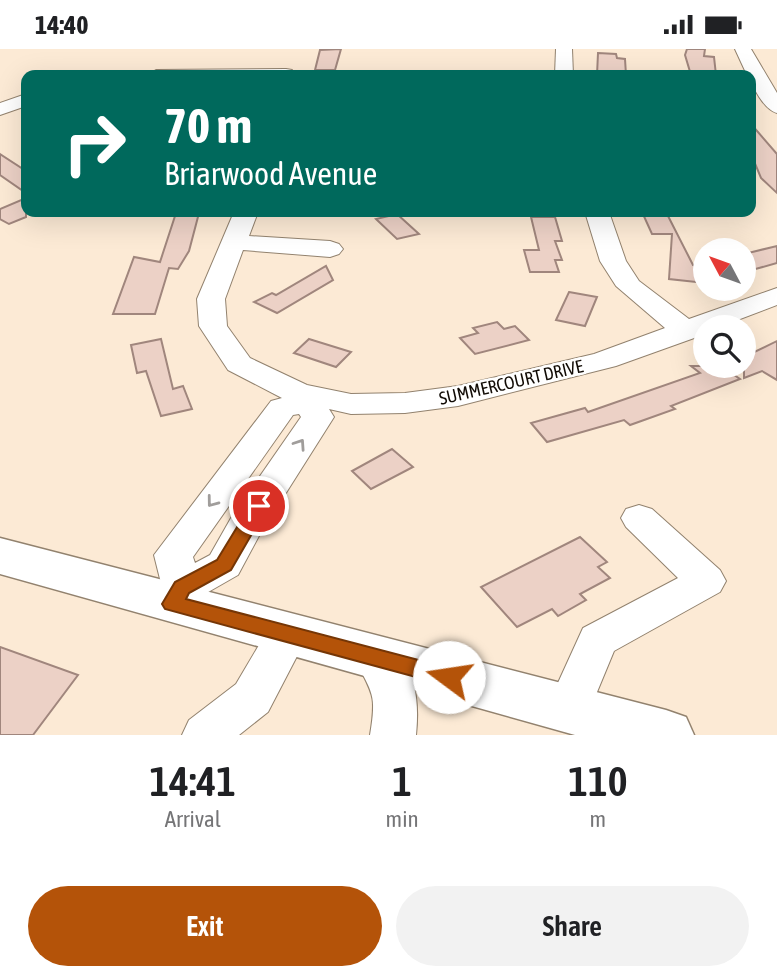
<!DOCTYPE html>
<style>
body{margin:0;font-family:"Asap Condensed",sans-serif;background:#f2f2f2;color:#202124;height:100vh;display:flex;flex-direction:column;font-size:26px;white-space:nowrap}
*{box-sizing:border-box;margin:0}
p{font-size:23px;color:#757577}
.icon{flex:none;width:38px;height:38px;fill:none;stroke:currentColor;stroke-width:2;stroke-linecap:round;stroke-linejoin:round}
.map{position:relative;height:686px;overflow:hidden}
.panel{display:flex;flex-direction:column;background:#fff;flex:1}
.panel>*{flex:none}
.top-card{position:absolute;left:21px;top:21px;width:735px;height:147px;border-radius:14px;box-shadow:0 7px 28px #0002;background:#00695c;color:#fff;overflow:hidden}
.needle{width:46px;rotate:311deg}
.tools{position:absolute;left:693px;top:189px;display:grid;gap:14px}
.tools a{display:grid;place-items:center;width:63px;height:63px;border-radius:50%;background:#fff;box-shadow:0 7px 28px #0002;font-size:35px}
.pin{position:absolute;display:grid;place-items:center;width:60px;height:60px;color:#fff;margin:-30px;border:4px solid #fff;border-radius:50%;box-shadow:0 2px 7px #0007}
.me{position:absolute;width:77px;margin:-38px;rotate:284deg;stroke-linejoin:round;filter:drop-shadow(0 0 5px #0008)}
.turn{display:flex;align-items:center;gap:24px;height:147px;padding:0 28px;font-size:32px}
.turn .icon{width:91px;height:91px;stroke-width:2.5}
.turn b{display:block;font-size:49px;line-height:60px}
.eta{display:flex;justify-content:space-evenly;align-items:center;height:119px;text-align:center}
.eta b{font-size:42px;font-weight:600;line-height:49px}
.action{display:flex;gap:14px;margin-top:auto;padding:14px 28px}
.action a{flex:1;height:80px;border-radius:42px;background:#b45309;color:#fff;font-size:28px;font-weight:600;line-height:80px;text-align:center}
.action a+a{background:#f2f2f2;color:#202124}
.status{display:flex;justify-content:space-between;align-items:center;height:49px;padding:0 35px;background:#fff;direction:ltr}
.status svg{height:19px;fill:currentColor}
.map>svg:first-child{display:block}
.building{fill:#ecd1c6;stroke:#a0867d;stroke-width:2}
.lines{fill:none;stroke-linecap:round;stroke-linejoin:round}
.minor-casing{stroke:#92826e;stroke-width:2}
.major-casing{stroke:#92826e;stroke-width:3}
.minor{fill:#fff;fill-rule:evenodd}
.major{fill:#fff;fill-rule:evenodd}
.oneway{stroke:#a09d9b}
.route{fill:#b45309;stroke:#753606;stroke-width:2}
.labels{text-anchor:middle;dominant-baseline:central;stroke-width:5;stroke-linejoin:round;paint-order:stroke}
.street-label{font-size:18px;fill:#110b05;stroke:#fff}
</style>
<div class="status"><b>14:40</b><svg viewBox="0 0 49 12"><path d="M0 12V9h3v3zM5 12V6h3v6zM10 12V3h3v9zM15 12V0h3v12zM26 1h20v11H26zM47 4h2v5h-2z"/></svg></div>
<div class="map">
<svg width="777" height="686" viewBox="0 0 777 686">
<rect width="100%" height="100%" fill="#fcead5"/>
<g class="building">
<polygon points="341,0 335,21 315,21 320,1"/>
<polygon points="687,0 705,0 704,7 714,8 716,26 691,26 685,6"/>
<polygon points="598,4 616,5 617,9 625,10 626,26 597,26"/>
<polygon points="751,75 777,105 777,144 761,129 751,105"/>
<polygon points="0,105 26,122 26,144 0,126"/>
<polygon points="26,149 26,168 9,175 0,170 0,160"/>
<polygon points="642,163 666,163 693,216 705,218 705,234 669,230 672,185 652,185"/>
<polygon points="176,164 199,164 189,202 178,220 169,219 155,265 113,265 134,208 160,213"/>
<polygon points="397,165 419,185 397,190 376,170"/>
<polygon points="531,168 555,168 562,192 555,192 562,211 555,211 559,223 530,223 524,201 539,201"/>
<polygon points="777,197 777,214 752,221 744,215 744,205"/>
<polygon points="326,217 333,231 277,264 254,253 272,244 276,246"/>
<polygon points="569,243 597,248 585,277 556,271"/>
<polygon points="497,273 504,280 515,277 529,291 475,305 460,289 478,284 473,279"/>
<polygon points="161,290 173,340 183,337 192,360 161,367 146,322 137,324 131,296"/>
<polygon points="309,290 351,303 336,318 294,304"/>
<polygon points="777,292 777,331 762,322 744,329 744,308"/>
<polygon points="691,317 721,317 740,330 671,357 675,360 630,376 624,371 547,393 531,374 585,359 588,363 700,324"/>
<polygon points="392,400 413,418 371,440 352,422"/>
<polygon points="580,488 607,513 598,518 610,529 580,545 586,551 558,567 552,560 517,578 481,538"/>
<polygon points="0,598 78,626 33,686 0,686"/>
</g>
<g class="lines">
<g class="minor-casing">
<g id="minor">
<polygon points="556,0 572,0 573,26 555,26"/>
<path d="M 735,0 L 751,0 L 777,44 L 777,64 C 765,61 751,38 751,26 L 747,26 Z"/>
<polygon points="286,20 292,21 294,26 147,26 156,21"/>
<polygon points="26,45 26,57 0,66 0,54"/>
<path d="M 234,163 L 258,163 L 249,187 L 330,192 L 339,195 L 343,200 L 339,205 L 330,208 L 243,201 L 225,250 L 227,277 L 250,309 L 307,336 L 351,345 L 405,344 L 458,337 L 594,305 L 665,279 L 616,237 L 600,212 L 585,163 L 609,163 L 626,212 L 639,232 L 689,270 L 777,239 L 777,256 L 719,278 L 705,278 L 705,284 L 697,288 L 616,317 L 458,357 L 405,364 L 351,365 L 329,360 L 334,368 L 260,485 L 238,526 L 196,550 L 187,566 L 173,571 L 159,566 L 153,555 L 162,538 L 154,506 L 271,352 L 282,349 L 228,321 L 199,277 L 197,250 ZM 299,365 L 301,368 L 231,469 L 210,506 L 195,514 L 193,508 L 293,366 Z"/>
<polygon points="639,456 652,460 720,521 726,532 720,543 614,602 585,672 569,678 553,672 547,658 583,579 678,529 626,478 621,469 626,460"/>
<polygon points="287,569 302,574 308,586 268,663 239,686 182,686 189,671 236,635 272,574"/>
<path d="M 376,592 C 415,605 420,650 416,686 L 370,686 C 377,644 372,645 355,610 L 361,597 Z"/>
</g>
</g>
<g class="major-casing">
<polygon id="major" points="0,489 666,661 686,668 694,686 575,686 0,525"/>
</g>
<use href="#minor" class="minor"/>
<use href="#major" class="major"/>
</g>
<defs><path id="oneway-chevron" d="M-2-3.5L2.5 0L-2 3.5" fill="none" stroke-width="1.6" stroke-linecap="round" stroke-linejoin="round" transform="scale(1.75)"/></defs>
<g class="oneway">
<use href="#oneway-chevron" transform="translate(300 395) rotate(-56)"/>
<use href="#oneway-chevron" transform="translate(212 453) rotate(127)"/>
</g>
<polygon class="route" points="259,450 265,452 268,457 231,521 189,544 186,550 449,619 457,621 460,628 457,635 449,637 165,560 162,555 175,533 217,511 253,452"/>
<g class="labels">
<g class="street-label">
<text transform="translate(511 333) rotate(-13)">SUMMERCOURT DRIVE</text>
</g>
</g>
</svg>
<div class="tools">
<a><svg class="needle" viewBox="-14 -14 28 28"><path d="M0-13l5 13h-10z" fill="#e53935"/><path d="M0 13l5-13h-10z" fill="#757577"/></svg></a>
<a><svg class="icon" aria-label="search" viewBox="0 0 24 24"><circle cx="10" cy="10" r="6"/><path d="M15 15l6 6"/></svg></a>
</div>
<div class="pin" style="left:259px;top:457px;background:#d93025"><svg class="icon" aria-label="arrive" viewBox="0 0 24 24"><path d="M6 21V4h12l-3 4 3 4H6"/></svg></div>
<svg class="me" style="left:449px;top:628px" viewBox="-20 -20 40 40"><circle r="19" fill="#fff"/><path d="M0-13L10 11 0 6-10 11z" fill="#b45309"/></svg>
<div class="top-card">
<div class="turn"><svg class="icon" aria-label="right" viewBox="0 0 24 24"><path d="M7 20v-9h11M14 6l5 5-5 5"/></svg><div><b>70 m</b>Briarwood Avenue</div></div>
</div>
</div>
<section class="panel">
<div class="eta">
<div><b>14:41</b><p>Arrival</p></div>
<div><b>1</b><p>min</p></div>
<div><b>110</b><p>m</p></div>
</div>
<div class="action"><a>Exit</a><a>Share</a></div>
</section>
